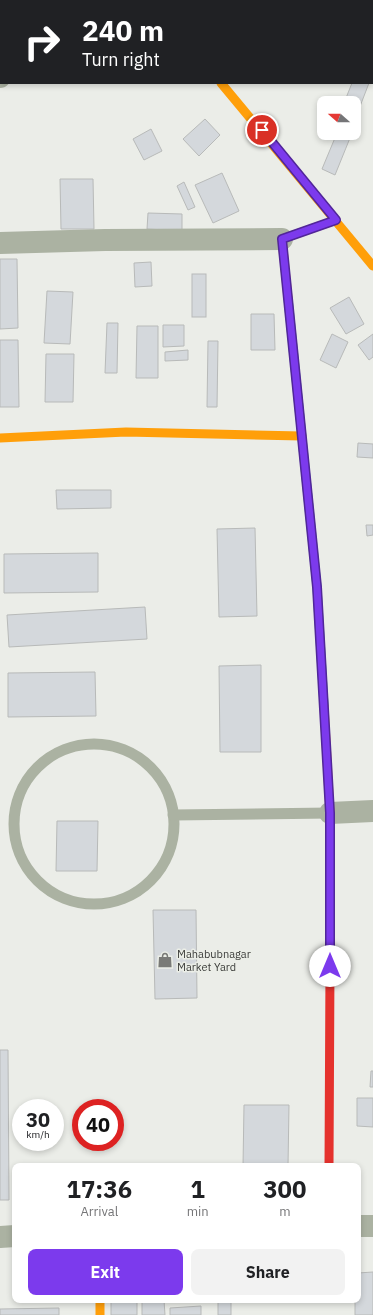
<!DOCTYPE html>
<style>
body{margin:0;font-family:"IBM Plex Sans",sans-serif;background:#f2f2f2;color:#202124;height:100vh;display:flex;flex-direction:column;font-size:15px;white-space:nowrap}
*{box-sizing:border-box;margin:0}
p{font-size:13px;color:#757577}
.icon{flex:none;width:22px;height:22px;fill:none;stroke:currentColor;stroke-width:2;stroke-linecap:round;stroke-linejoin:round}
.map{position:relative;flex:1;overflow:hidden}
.details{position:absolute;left:12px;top:1163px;width:349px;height:140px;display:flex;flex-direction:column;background:#fff;border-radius:8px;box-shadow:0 2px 6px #0003}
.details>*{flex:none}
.hud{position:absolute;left:0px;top:0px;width:373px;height:84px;box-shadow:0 2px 6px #0003;background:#202124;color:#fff;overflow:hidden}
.needle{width:26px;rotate:291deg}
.buttons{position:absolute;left:317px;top:96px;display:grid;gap:8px}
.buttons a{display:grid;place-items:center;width:44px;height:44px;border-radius:8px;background:#fff;box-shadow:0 2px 6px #0003;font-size:20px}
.speed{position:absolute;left:12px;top:1099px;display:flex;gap:8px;font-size:20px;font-weight:700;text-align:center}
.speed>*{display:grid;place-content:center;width:52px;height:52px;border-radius:50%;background:#fff;box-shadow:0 2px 6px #0003;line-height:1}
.speed small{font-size:10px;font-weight:400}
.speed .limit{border:6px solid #d22;background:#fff;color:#111}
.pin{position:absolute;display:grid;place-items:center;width:34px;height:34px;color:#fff;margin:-17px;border:2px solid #fff;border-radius:50%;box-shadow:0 1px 4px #0007}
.me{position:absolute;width:44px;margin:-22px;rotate:0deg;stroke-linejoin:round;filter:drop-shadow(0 0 3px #0008)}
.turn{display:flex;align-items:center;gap:14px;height:84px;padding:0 16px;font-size:18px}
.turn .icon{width:52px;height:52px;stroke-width:2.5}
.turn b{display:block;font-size:28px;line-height:34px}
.eta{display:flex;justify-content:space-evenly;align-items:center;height:68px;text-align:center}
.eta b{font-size:24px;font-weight:800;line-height:28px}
.cta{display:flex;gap:8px;margin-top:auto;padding:8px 16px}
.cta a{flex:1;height:46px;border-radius:8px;background:#7c3aed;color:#fff;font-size:16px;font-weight:800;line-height:46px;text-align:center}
.cta a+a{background:#f2f2f2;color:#202124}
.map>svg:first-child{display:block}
.building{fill:#d4d8dc;stroke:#b8bab9}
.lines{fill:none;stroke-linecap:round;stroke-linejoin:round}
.lane{stroke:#abb2a2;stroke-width:11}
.street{stroke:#abb2a2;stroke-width:22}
.fast{stroke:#30b455;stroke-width:9}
.slow{stroke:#ff9f0a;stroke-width:9}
.jam{stroke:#e5322d;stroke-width:9}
.route-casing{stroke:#51269a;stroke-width:10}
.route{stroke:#7c3aed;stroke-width:7}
.labels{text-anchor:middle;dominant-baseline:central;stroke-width:3;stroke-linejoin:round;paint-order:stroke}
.poi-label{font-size:11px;fill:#3b3c3a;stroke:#ebeee7;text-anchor:start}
</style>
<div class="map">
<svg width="373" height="1315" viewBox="0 0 373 1315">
<rect width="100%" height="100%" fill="#ebede8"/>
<g class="building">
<polygon points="55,0 85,0 84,1 54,1"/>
<polygon points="352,83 369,83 359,109 354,107 354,103 344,103"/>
<polygon points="205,119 220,135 199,156 183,139"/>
<polygon points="151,129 162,151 144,160 133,139"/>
<polygon points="337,133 352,133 335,175 322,169"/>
<polygon points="222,173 239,211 213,223 195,185"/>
<polygon points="60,179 93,179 94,229 61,229"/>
<polygon points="184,182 195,207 188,210 177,186"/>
<polygon points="148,213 182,214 182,231 147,229"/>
<polygon points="0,259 17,259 18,328 0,329"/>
<polygon points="151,262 152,286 135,287 134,263"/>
<rect x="192" y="274" width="14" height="43"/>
<polygon points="47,291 73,292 70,344 44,343"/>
<polygon points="349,297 364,324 346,334 330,308"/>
<polygon points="251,314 274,314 275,350 251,350"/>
<polygon points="107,323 118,323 117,373 105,373"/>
<polygon points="163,325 184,325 184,346 163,347"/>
<polygon points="137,326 158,326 158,378 136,378"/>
<polygon points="332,334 348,342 336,368 320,360"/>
<polygon points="373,334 373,357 369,360 358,345"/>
<polygon points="0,340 18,340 19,407 0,407"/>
<polygon points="208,341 218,341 217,407 207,407"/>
<polygon points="188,350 188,360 165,361 165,352"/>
<polygon points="46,354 74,354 73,402 45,402"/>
<polygon points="358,443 373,444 373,458 357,457"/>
<polygon points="56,490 111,490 111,508 57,509"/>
<polygon points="366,525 373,525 373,535 367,536"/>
<polygon points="255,528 257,616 219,617 217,529"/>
<polygon points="98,553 98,592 4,593 4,554"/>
<polygon points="145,607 147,639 9,647 7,615"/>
<polygon points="261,665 261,752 220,752 219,666"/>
<polygon points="95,672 96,716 8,717 8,673"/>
<polygon points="57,821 98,821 97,871 56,871"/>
<polygon points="153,910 196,910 197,998 155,999"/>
<polygon points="0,1050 8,1050 9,1200 0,1200"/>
<polygon points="371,1071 373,1071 373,1087 370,1087"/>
<polygon points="357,1098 373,1098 373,1127 357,1126"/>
<polygon points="244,1105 289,1105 288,1166 243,1166"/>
<polygon points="373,1272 373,1315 355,1315 355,1300 358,1300 358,1273"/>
<rect x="111" y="1300" width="26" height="15"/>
<polygon points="142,1300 164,1300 165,1315 142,1315"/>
<polygon points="231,1300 231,1315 218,1315 218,1301"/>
<polygon points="201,1306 201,1315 170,1315 170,1308"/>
<polygon points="59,1308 59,1315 0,1315 0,1309"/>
</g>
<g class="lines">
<g class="lane">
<circle cx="94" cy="824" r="80"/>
<polyline points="173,815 330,813"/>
</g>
<g class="street">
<polyline points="220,1 220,0"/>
<polyline points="0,76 0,77"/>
<polyline points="0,243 105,240 282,239"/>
<polyline points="330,813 373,811"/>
<polyline points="358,1226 373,1226"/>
<polyline points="0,1237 15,1236"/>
</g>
<polyline class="fast" points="288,298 317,587 324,706"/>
<g class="slow">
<polyline points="152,0 153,1"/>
<polyline points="221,83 373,266"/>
<polyline points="288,298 282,239 336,220"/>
<polyline points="0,438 126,432 302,436"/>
<polyline points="324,706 330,813 330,967"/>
<polyline points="100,1300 100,1315"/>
</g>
<polyline class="jam" points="329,1166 330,967"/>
</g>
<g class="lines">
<g class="route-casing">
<polyline id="route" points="262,130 336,220 282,239 317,587 330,813 330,966"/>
</g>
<use href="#route" class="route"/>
</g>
<defs>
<g id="shop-bare" transform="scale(1.2)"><path d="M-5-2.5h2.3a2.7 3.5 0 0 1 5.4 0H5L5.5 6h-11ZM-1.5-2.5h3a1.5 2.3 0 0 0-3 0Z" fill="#797a77" stroke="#ebeee7" stroke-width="2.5" paint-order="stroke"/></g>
</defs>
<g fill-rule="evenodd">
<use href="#shop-bare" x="165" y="960"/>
</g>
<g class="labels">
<g class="poi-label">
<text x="177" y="954">Mahabubnagar<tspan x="177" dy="13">Market Yard</tspan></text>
</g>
</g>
</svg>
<div class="buttons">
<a><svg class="needle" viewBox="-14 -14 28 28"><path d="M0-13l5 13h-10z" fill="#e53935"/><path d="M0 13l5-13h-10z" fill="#757577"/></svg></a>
</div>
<div class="speed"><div>30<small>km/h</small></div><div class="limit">40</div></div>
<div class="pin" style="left:262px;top:130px;background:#d93025"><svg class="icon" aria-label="arrive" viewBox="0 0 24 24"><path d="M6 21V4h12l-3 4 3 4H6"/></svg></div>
<svg class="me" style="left:330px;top:966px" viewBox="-20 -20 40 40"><circle r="19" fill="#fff"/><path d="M0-13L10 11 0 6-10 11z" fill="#7c3aed"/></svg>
<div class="hud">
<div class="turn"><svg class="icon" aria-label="right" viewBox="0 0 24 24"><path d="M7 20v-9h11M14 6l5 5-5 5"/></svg><div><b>240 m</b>Turn right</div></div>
</div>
<section class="details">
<div class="eta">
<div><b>17:36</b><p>Arrival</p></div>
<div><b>1</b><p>min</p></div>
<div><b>300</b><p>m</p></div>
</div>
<div class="cta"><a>Exit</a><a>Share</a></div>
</section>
</div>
